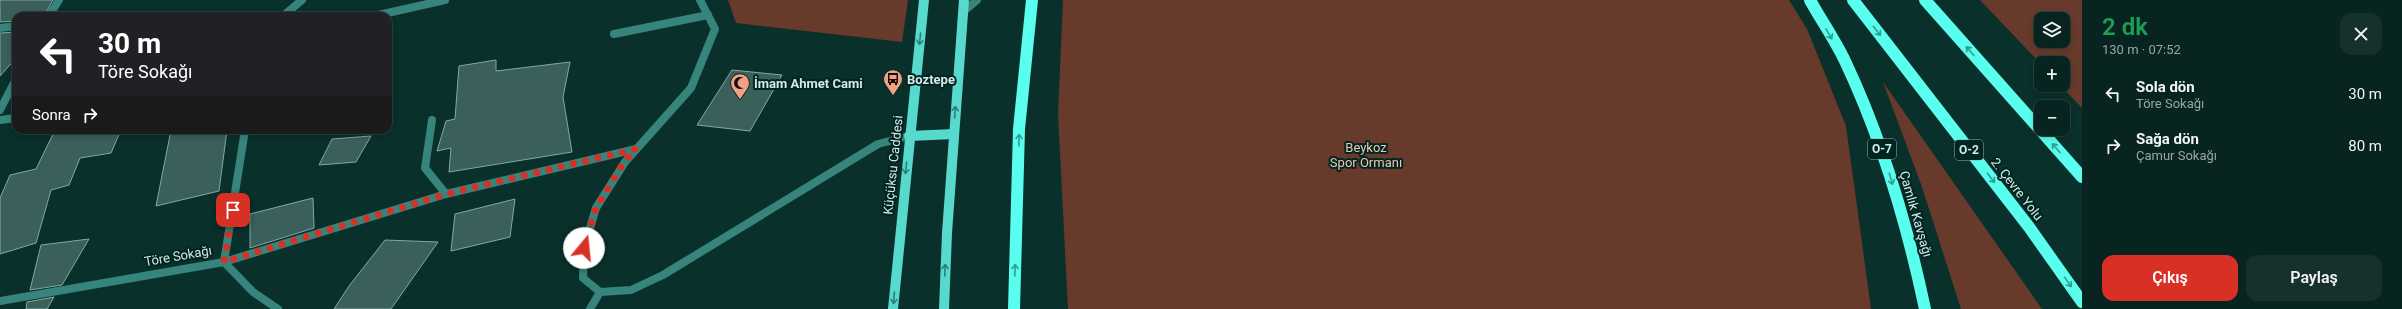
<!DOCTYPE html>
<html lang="tr">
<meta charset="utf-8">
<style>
body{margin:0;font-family:Roboto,sans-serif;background:#16302e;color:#f1f3f6;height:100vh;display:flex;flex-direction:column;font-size:15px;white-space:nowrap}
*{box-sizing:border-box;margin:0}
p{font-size:13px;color:#98a4a5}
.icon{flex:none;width:22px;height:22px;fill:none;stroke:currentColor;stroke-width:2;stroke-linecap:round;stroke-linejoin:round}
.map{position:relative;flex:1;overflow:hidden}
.side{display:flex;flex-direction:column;background:#082421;width:320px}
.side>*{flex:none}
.top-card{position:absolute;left:12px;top:12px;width:380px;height:122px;border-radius:12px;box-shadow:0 2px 6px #0003,0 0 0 1px #29413f;background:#202124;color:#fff;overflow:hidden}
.fabs{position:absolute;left:2034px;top:12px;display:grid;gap:8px}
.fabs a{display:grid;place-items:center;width:36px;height:36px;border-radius:8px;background:#082421;box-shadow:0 2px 6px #0003,0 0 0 1px #29413f;font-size:20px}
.pin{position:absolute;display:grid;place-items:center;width:34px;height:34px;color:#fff;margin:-17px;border-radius:8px;box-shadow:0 2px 6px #0006}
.me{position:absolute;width:44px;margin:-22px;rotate:17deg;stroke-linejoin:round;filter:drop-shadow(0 0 3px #0008)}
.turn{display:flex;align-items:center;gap:14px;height:84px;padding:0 20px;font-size:18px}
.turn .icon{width:52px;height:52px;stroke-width:2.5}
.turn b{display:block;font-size:28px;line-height:34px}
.then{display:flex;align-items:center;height:38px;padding:0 20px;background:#0003;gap:8px;font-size:15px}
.round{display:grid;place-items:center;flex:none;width:42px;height:42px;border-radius:12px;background:#16302e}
.summary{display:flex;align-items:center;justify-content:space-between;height:68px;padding:0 20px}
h1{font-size:24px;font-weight:600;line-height:30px;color:#1e9e55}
.button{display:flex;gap:8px;margin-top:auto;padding:8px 20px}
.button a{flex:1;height:46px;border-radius:12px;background:#d93025;color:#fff;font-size:16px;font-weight:600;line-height:46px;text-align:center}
.button a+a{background:#16302e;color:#f1f3f6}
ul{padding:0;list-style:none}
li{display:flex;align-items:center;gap:12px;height:52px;padding:0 20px}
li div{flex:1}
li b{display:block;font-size:15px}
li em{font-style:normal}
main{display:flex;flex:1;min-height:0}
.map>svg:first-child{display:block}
.green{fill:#673a2b;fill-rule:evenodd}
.building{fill:#3b5f5b;stroke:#83a9a4}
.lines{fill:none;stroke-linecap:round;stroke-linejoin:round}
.street{stroke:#36847c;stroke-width:8}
.primary{stroke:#57dacd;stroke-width:10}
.highway{stroke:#59feee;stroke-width:12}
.oneway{stroke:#319d92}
.oneway2{stroke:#2c8078}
.route{stroke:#d93025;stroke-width:7;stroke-dasharray:0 12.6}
.labels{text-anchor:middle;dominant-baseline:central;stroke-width:4;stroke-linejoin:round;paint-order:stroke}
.shield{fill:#002622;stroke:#95aeab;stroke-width:1}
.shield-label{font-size:12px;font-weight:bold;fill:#d5e9e6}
.poi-label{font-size:13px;font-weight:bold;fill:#d5e9e6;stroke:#002622;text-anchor:start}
.park-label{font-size:13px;fill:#f0c3b3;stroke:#002622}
.street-label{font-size:13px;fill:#d5e9e6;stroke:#002622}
</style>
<main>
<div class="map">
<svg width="2082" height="309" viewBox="0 0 2082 309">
<rect width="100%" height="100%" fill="#0a302c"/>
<g class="green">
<polygon points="728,0 908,0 902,42 736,23"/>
<polygon points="1063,0 1789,0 1807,29 1846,126 1871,309 1068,309 1058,114"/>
<path d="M 1980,0 L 2082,0 L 2082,108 L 2060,85 L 2063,85 L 2063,63 L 2041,64 ZM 2041,19 L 2063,19 L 2063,41 L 2041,41 Z"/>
<polygon points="1883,82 2042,309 1961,309 1922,187"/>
</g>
<g class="building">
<polygon points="0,0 53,0 44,16 16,16 16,21 0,22"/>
<polygon points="16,32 16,58 0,76 0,33"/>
<polygon points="496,60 496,71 570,62 563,97 572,152 449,172 451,148 437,151 446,121 455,119 459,66"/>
<polygon points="732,70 782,75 750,131 697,125"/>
<polygon points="55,130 121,130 111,153 80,158 69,185 51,190 36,243 0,254 0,198 10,175 36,169"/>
<polygon points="171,130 227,130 219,191 156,206"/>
<polygon points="371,136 356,162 319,165 332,139"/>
<polygon points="313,198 314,228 250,248 250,214"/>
<polygon points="515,199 510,237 451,251 455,214"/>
<polygon points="89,239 62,285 30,290 41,245"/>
<polygon points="385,240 438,242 391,309 334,309 349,286"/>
<polygon points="54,297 47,309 26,309 27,302"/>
</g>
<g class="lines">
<g class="street">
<polyline points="700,0 715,29 691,88 625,162 596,208 584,248 583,278 600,292 631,290 663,275 878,144 909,136"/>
<polyline points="963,12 977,0"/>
<polyline points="49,16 59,0"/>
<polyline points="283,16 302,0"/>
<polyline points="374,16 445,0"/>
<polyline points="0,28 16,26"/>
<polyline points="614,34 708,15"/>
<polyline points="0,110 16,79"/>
<polyline points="0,120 16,118"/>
<polyline points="432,120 425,168 446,194"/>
<polyline points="245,130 224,262 253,292 278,309"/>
<polyline points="0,301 224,262 446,194 636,149"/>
<polyline points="590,309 600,292"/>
</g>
<g class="primary">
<polyline points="909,136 954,134"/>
<polyline points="893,309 924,0"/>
<polyline points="944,309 947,233 964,0"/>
</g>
<g class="highway">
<path d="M 1810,0 C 1821,20 1835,40 1845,61 C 1882,139 1907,224 1925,309"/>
<polyline points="1853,0 2029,227 2082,302"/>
<polyline points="1925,0 2082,177"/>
<polyline points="1014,309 1019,129 1032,0"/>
</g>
</g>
<defs><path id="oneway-shaft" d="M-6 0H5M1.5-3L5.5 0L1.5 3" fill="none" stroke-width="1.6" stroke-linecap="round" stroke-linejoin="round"/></defs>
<g class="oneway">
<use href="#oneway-shaft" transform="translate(1877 31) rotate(52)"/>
<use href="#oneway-shaft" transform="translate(1829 34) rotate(60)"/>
<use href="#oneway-shaft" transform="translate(1970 51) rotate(-131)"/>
<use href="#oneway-shaft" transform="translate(1019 140) rotate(-88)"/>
<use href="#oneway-shaft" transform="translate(2056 148) rotate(-131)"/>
<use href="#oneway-shaft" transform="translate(1991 178) rotate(52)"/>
<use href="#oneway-shaft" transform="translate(1891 179) rotate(74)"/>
<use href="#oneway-shaft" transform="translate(1015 270) rotate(-88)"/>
<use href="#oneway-shaft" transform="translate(2068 282) rotate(54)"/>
</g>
<g class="oneway2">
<use href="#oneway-shaft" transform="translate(920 39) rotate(96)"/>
<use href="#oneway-shaft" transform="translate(955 112) rotate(-86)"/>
<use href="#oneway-shaft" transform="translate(906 168) rotate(96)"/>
<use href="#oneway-shaft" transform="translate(945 270) rotate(-88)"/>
<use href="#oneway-shaft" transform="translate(894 298) rotate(94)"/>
</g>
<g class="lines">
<polyline class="route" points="233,210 224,262 446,194 636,149 624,162 596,208 584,248"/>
</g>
<defs>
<g id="bus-pin" transform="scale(1)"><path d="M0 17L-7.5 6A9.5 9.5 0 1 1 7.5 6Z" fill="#f39f83" stroke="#002622"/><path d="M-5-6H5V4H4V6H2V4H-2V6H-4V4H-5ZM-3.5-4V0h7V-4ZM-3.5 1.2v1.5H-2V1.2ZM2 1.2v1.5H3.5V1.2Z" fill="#111"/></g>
<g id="mosque-pin" transform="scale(1)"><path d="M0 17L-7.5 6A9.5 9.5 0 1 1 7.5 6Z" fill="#f39f83" stroke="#002622"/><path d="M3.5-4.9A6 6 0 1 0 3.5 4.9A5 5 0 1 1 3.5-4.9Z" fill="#111"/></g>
</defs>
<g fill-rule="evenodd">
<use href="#bus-pin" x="893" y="79"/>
<use href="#mosque-pin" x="740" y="83"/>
</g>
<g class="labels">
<g class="shield">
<rect x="1868" y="139" width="28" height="20" rx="3"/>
<rect x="1955" y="140" width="28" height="20" rx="3"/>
</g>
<g class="shield-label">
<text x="1882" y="149">O-7</text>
<text x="1969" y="150">O-2</text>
</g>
<g class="poi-label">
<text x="907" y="79">Boztepe</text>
<text x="754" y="83">İmam Ahmet Cami</text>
</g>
<g class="park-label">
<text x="1366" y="147">Beykoz<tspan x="1366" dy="15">Spor Ormanı</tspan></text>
</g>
<g class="street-label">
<text transform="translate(893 165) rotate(-84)">Küçüksu Caddesi</text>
<text transform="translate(2017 189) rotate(52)">2. Çevre Yolu</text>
<text transform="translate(1916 214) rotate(74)">Çamlık Kavşağı</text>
<text transform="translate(178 256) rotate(-10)">Töre Sokağı</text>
</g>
</g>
</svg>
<div class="fabs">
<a><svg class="icon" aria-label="layers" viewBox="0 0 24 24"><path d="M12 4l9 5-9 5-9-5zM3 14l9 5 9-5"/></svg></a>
<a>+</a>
<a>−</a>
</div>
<div class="pin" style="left:233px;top:210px;background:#d93025"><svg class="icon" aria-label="arrive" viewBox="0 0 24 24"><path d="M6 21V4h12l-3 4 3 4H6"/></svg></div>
<svg class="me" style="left:584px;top:248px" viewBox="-20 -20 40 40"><circle r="19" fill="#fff"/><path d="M0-13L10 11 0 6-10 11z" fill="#d93025"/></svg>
<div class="top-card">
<div class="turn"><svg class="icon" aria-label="left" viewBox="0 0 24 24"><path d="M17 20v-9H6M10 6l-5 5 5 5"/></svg><div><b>30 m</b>Töre Sokağı</div></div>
<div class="then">Sonra<svg class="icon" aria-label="right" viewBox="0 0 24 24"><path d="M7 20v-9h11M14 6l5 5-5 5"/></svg></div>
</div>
</div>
<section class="side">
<div class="summary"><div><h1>2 dk</h1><p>130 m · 07:52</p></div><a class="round"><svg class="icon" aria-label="close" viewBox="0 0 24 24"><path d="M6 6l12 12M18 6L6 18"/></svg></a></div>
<ul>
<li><svg class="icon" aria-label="left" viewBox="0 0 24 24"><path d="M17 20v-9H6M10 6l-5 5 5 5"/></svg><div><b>Sola dön</b><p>Töre Sokağı</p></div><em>30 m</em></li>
<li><svg class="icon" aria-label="right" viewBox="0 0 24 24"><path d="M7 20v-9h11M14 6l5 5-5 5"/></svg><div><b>Sağa dön</b><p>Çamur Sokağı</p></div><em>80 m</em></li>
</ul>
<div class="button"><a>Çıkış</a><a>Paylaş</a></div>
</section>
</main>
